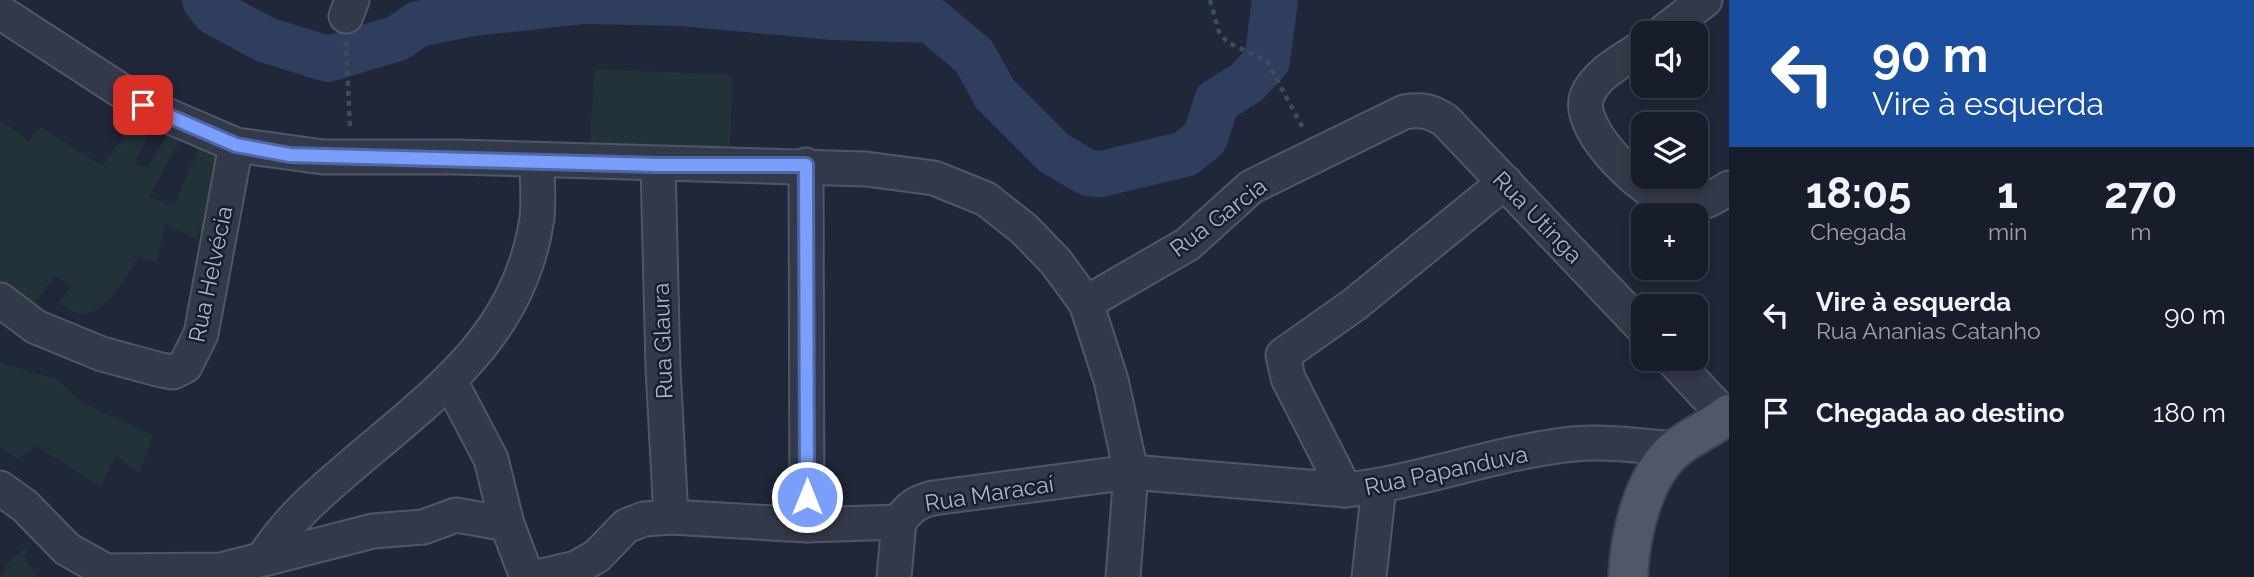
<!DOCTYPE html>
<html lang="pt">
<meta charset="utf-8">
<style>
body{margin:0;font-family:Raleway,sans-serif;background:#202632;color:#f1f3f6;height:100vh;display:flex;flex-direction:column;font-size:26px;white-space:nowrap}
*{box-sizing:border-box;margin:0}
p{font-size:23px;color:#9ea2a8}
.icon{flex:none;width:38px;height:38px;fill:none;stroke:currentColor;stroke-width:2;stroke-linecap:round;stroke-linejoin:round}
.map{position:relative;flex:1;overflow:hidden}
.panel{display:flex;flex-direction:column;background:#171d2a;width:525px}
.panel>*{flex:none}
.guide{background:#1a4fa0;color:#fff;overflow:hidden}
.fabs{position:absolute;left:1631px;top:21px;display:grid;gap:14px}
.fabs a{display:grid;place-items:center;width:77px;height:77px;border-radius:14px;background:#171d2a;box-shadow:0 4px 10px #0003,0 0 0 2px #363b47;font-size:35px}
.pin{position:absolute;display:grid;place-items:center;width:60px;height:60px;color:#fff;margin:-30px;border-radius:14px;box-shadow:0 4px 10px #0006}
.me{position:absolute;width:77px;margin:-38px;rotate:0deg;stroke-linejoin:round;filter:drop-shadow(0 0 5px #0008)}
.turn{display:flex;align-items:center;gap:24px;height:147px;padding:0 28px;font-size:32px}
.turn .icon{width:91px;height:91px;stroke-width:2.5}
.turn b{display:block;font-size:49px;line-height:60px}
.eta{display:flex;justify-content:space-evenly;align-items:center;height:119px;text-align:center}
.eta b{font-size:42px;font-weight:700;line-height:49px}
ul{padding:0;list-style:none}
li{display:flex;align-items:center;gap:21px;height:98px;padding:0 28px}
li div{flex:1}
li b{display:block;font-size:26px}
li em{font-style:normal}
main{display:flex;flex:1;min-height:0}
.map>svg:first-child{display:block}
.green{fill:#213339}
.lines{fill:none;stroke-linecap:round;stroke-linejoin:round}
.river{stroke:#2f3e5e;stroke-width:46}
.minor-casing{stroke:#505666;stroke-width:37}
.major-casing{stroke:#3c4252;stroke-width:42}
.path{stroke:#3b4f53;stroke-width:4.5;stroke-dasharray:5 5;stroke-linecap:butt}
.minor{stroke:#323948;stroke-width:33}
.major{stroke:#505868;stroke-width:38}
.route-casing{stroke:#4f67a4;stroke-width:18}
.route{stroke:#7a9efc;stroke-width:12}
.labels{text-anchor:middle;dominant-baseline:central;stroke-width:5;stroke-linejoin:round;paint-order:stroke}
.street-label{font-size:23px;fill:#acb3c5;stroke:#181e2c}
</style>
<main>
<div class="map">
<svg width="1729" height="577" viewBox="0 0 1729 577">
<rect width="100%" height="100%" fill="#1f2738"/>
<g class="green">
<polygon points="594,69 733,75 730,149 590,144"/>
<path d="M 140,114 L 154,125 L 134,164 L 147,168 L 169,132 L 182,136 L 149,197 L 174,206 L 201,142 L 227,154 L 209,235 L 200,228 L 196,239 L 165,224 L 156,263 L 139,256 C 122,282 96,337 59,302 L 72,286 L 55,276 L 35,303 L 8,297 L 0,287 L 0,120 L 29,141 L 41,127 L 102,166 Z"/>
<polygon points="0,362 58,380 81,402 153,435 139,473 115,455 101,487 36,446 18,459 0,448"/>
<polygon points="30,544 24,557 38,577 0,577 8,562"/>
</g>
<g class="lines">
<polyline class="river" points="205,0 214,12 266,40 328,59 398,38 418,24 473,13 585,1 682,3 833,17 931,20 974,56 995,94 1054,153 1088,173 1101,174 1185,154 1205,138 1217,101 1246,83 1267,61 1275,0"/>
<g class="minor-casing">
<g id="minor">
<polyline points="0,12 143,105 236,145 323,157 455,157 866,169 934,178 986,199 1024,229 1056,262 1086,303 1111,380 1131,472 1123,577"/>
<polyline points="346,16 352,0"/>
<polyline points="1662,33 1705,0"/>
<path d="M 1643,47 C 1625,59 1595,74 1587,96 C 1574,131 1653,204 1685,206 C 1701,206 1716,196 1729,188"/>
<polyline points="658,165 663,369 671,517"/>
<polyline points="806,165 807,525"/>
<polyline points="0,300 36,327 102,354 161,370 173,372 185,366 201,334 236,145"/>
<path d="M 1086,303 L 1188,244 L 1251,187 L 1404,112 C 1422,109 1430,111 1445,120 L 1643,328"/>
<polyline points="1672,359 1726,417"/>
<polyline points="450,381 491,459 507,524 527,577"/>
<polyline points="0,488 25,506 67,549 106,571 221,570 373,531 423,527 456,515 507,524"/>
<polyline points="1345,490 1288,378 1283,355 1355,304 1505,182"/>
<path d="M 899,522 C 909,508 916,502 933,498 L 1131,472 L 1345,490 C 1422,482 1496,452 1573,444 C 1607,441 1642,446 1676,449"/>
<path d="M 264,557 C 288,520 317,495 351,466 C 435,394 520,336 537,218 C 539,200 537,179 537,160"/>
<polyline points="537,577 576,568 597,556 626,526 644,519 671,517 807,525 899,522"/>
<polyline points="894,577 899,522"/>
<polyline points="1369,577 1379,487"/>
</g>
</g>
<g class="major-casing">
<path id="major" d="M 1628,577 C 1630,535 1643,474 1678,447 C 1694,435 1713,427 1729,414"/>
</g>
<g class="path">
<polyline points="1210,0 1219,32 1227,42 1267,61 1304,130"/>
<polyline points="346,41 350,130"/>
</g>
<use href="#minor" class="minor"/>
<use href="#major" class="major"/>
</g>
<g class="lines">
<g class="route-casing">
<polyline id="route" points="143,105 236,145 290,155 658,165 806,165 807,497"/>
</g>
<use href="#route" class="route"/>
</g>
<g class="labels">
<g class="street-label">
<text transform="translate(1218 217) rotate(-37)">Rua Garcia</text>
<text transform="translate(1538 217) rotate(46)">Rua Utinga</text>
<text transform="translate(210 274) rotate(-78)">Rua Helvécia</text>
<text transform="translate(662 341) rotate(-92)">Rua Glaura</text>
<text transform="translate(1446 470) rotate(-12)">Rua Papanduva</text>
<text transform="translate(989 493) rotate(-9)">Rua Maracaí</text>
</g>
</g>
</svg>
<div class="fabs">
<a><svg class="icon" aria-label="sound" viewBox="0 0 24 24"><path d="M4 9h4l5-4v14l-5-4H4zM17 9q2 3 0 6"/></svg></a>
<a><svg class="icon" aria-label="layers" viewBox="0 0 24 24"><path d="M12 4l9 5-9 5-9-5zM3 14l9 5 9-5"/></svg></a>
<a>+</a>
<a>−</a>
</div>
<div class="pin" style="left:143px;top:105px;background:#d93025"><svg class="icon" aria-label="arrive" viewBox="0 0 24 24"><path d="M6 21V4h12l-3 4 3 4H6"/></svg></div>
<svg class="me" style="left:807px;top:497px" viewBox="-20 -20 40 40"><circle r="17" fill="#7a9efc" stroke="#fff" stroke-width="3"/><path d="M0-11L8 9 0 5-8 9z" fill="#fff"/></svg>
</div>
<section class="panel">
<div class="guide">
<div class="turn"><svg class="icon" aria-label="left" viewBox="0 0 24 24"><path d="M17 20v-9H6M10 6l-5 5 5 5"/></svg><div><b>90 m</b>Vire à esquerda</div></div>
</div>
<div class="eta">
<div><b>18:05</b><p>Chegada</p></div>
<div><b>1</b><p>min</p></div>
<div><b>270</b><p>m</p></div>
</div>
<ul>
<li><svg class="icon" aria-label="left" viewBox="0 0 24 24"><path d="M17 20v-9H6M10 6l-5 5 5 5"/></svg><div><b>Vire à esquerda</b><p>Rua Ananias Catanho</p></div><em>90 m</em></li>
<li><svg class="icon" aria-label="arrive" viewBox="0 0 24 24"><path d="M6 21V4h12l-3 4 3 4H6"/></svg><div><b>Chegada ao destino</b></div><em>180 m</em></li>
</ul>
</section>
</main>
